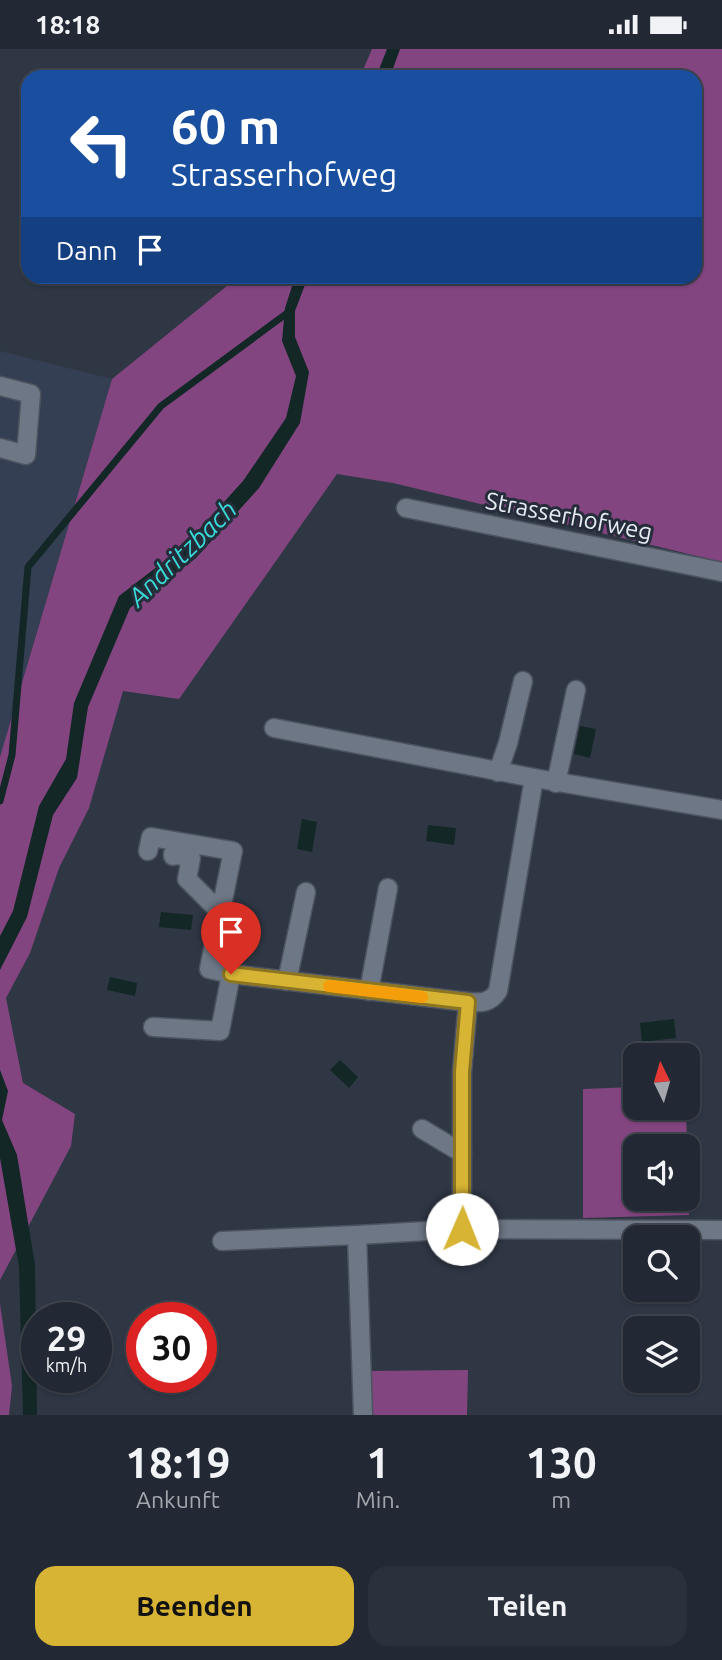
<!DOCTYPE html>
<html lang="de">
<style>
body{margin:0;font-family:Ubuntu,sans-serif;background:#2b313c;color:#f1f3f6;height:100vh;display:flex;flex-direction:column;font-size:26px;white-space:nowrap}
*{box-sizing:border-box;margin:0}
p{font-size:23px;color:#a3a6ac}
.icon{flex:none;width:38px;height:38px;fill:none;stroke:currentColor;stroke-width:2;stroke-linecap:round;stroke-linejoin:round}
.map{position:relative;height:1366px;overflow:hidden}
.details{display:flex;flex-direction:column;background:#232934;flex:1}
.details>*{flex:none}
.banner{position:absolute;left:21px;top:21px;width:681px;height:214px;border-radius:21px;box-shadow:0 2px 5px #0004,0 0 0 2px #40454f;background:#1a4fa0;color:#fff;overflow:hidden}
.needle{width:46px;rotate:355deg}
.tools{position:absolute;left:623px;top:994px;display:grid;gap:14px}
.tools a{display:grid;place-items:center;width:77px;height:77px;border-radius:14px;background:#232934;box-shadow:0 2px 5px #0004,0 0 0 2px #40454f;font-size:35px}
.speed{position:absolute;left:21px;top:1253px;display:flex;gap:14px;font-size:35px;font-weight:700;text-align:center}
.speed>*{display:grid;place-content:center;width:91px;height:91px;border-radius:50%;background:#232934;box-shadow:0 2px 5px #0004,0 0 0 2px #40454f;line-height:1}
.speed small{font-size:18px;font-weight:400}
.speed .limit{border:10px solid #d22;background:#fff;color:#111}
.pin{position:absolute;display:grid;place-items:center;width:60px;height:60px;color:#fff;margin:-72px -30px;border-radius:50% 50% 50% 0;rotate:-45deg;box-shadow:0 0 7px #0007}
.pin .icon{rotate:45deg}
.me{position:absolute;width:77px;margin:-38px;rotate:1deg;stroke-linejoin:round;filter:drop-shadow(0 0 5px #0008)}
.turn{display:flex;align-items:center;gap:24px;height:147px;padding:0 35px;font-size:32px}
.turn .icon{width:91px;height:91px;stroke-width:2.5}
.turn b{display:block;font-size:49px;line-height:60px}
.then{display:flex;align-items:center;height:66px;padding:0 35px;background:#0003;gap:14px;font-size:26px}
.eta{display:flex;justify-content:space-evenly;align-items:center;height:119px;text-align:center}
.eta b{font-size:42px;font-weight:600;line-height:49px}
.cta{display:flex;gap:14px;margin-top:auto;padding:14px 35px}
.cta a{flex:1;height:80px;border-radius:21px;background:#d7b434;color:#111;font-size:28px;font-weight:600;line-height:80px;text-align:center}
.cta a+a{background:#2b313c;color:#f1f3f6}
.status{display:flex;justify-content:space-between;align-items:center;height:49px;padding:0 35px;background:#232934;direction:ltr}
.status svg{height:19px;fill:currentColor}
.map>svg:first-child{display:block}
.built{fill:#343f53}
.green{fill:#834580}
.water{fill:#132726}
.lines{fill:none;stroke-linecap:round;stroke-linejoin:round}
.stream{stroke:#132726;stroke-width:7}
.minor-casing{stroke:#4d535f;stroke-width:21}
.minor{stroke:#6e7786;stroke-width:18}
.route-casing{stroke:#8c7522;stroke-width:18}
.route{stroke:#d7b434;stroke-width:12}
.slow{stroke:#f59e0b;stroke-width:12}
.labels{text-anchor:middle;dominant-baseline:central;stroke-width:6;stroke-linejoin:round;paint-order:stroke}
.street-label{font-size:24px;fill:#e5eaf3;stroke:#252d3a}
.water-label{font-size:26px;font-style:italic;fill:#38d9d7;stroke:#252d3a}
</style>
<div class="status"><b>18:18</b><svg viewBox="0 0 49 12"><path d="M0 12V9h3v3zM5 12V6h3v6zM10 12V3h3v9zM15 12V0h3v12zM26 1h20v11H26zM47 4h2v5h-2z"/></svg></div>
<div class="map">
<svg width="722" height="1366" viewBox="0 0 722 1366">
<rect width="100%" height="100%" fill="#2f3745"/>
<polygon class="built" points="0,302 112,330 0,708"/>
<g class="green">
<polygon points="372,0 722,0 722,513 393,434 337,425 179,650 123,642 89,759 59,819 30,904 6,949 23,1034 75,1065 71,1097 0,1231 0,708 112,330 238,228 695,228 695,28 360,28"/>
<polygon points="635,1038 635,1059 686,1059 687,1097 635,1097 635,1150 688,1150 688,1107 689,1166 583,1169 583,1040"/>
<polygon points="0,1255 12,1337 9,1366 0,1366"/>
<polygon points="468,1321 467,1366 371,1366 367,1322"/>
</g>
<g class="water">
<polygon points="387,0 400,0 390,28 376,28"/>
<polygon points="295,228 308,228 295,262 295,288 309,323 300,374 259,439 196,509 130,559 88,658 77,729 53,766 27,868 0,921 0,887 13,862 39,757 66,710 74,654 119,547 184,497 243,432 286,369 296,327 282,292 285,259"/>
<polygon points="580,677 596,680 590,709 574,705"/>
<polygon points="302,770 317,773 312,803 297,800"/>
<polygon points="428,776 456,779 454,796 426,792"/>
<polygon points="161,863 193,866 191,881 159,878"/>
<polygon points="110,928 137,934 135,947 107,941"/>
<polygon points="674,970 676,989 642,993 640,974"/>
<polygon points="340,1011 358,1028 349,1039 330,1021"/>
<polygon points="0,1021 8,1042 2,1071 17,1106 35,1216 37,1366 23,1366 19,1218 0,1109"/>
</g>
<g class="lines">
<polyline class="stream" points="0,752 12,706 28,518 161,357 290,262"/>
<g class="minor-casing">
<g id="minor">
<polyline points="0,337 31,345 26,406 0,399"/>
<polyline points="406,459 722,523"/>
<path d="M 274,679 L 534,729 L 498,942 C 490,954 482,954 468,953 L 462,1023 L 462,1180"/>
<polyline points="498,723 508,694 523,632"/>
<polyline points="534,729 722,761"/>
<polyline points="556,734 576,641"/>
<polyline points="148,802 151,788 233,802 209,920 231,925 468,953"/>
<polyline points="173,807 173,805 191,809 187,830 221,864"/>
<polyline points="287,932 306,843"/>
<polyline points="369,942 388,839"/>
<polyline points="153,978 220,982 231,925"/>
<polyline points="422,1080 462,1104"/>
<polyline points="357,1186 462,1180 722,1181"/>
<polyline points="222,1192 357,1186 363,1366"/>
</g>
</g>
<use href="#minor" class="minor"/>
</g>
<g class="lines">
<g class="route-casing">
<polyline id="route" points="231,925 468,953 462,1023 462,1180"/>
</g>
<use href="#route" class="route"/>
<polyline class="slow" points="329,937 422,948"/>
</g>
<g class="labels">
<g class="street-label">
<text transform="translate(569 467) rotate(11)">Strasserhofweg</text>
</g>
<g class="water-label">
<text transform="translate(182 504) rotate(-44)">Andritzbach</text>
</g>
</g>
</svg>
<div class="tools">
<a><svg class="needle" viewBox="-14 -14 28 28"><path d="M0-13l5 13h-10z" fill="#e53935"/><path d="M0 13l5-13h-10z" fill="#a3a6ac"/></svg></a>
<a><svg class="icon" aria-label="sound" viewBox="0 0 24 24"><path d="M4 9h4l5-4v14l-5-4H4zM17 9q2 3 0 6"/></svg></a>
<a><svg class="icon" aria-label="search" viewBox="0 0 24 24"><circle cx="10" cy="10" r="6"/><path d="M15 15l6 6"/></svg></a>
<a><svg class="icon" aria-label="layers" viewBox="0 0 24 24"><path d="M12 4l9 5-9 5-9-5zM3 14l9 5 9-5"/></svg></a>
</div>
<div class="speed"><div>29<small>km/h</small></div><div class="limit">30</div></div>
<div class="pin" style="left:231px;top:925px;background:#d93025"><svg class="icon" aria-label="arrive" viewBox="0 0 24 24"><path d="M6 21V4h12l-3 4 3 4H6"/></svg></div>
<svg class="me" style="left:462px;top:1180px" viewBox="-20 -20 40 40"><circle r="19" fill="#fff"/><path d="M0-13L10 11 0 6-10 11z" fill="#d7b434"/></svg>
<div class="banner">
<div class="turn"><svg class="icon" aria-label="left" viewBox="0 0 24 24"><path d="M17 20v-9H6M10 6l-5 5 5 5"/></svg><div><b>60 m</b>Strasserhofweg</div></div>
<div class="then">Dann<svg class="icon" aria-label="arrive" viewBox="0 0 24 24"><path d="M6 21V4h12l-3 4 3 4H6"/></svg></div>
</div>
</div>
<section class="details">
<div class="eta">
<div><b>18:19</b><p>Ankunft</p></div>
<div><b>1</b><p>Min.</p></div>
<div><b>130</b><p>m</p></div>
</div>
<div class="cta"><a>Beenden</a><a>Teilen</a></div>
</section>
